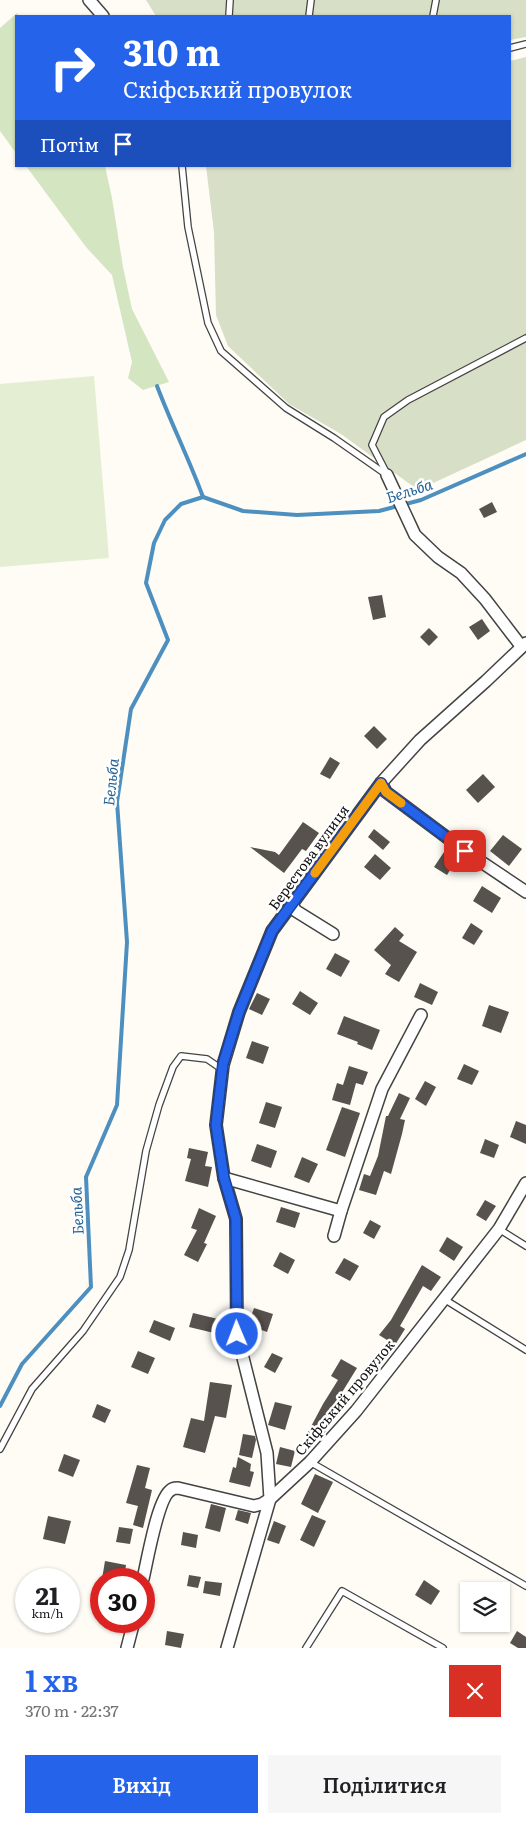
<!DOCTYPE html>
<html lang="uk">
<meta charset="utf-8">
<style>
body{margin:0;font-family:Literata,serif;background:#f6f6f6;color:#202124;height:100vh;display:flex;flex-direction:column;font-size:19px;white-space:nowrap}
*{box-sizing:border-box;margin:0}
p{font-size:16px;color:#757577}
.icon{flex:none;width:28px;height:28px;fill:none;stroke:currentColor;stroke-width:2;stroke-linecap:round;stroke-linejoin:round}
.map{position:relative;height:1648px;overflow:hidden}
.details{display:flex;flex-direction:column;background:#fff;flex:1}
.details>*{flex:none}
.guide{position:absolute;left:15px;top:15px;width:496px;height:152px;border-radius:0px;box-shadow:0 1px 4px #0004;background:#2563eb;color:#fff;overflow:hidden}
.tools{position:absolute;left:460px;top:1582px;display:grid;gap:10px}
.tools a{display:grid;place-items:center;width:50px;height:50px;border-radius:0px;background:#fff;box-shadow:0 1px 4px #0004;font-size:25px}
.speed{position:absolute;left:15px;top:1568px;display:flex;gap:10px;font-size:25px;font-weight:700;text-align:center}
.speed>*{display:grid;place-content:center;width:65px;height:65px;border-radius:50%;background:#fff;box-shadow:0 1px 4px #0004;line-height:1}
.speed small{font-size:12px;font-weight:400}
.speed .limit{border:8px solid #d22;background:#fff;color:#111}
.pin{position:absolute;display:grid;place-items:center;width:42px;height:42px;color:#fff;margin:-21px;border-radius:10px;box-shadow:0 2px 8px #0006}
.me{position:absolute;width:55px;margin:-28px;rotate:359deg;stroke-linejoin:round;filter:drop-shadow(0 0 4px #0008)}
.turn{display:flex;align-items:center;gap:18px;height:105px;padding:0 25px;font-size:22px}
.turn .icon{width:65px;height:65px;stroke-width:2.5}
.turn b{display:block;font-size:35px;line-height:42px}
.then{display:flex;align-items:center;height:48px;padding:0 25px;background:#0003;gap:10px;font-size:19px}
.round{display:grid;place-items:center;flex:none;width:52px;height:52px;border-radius:0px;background:#f6f6f6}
.summary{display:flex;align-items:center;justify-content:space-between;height:85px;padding:0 25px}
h1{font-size:30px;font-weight:600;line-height:38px;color:#2563eb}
.primary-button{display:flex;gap:10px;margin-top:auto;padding:10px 25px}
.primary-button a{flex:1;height:58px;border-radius:0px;background:#2563eb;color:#fff;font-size:20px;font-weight:600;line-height:58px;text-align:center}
.primary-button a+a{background:#f6f6f6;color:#202124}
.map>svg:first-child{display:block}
.green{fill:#d3e6c1}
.cemetery{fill:#d7dfc6}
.pitch{fill:#e4eed2}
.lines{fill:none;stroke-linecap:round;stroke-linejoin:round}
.stream{stroke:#4d90c0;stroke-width:4}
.building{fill:#58524e}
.service-casing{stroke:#434343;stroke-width:8}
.minor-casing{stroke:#434343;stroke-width:14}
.service{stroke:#fff;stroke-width:5.5}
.minor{stroke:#fff;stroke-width:11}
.route-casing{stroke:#184099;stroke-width:12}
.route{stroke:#2563eb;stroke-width:9}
.slow{stroke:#f59e0b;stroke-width:9}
.labels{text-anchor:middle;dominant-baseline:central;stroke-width:5;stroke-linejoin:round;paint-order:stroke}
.street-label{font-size:14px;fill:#101010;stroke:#fff}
.water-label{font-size:15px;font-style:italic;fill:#256396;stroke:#fff}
</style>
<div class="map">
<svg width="526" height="1648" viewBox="0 0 526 1648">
<rect width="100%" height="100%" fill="#fefcf5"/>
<g class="green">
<polygon points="17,13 19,16 16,16 16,153 0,131 0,28"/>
<polygon points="26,166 105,166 112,198 123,267 132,309 169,382 143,390 128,378 132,362 112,275 86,247"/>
</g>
<g class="cemetery">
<polygon points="146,0 526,0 526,37 510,40 510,16 156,16"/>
<polygon points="526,57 526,440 418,490 341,434 289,404 228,346 216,315 214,232 206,166 510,166 510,61"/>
</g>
<polygon class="pitch" points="94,376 109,558 0,567 0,384"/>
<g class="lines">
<g class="stream">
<path d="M 157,386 C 171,423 189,459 203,497"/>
<polyline points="0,1406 22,1364 91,1287 86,1177 117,1105 127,942 117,802 131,709 168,640 146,583 154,543 165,520 181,504 203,497 243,511 297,515 379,511 421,500 526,454"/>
</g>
</g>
<g class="building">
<polygon points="492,502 497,512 484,518 479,509"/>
<polygon points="382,595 386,617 373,620 368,597"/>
<polygon points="482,619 490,631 478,640 469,627"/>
<polygon points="429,628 438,637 429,646 420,637"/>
<polygon points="374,726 387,739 377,749 364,736"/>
<polygon points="330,757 340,763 330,779 320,774"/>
<polygon points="483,774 495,787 478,803 466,790"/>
<polygon points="303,822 319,833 306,851 302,849 284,873 250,847 275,852 279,855"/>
<polygon points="374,829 390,842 383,850 368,837"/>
<polygon points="503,835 522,849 509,866 490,851"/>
<polygon points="446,849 458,857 447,875 434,867"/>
<polygon points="375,854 391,868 380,880 364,867"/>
<polygon points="482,886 501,898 492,913 473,901"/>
<polygon points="471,923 483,931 474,945 462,938"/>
<polygon points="395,927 404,935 399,941 417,952 399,982 385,974 391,965 374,950"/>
<polygon points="335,953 350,961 341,977 326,969"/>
<polygon points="420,983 438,992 432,1005 414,997"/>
<polygon points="300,991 318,1003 310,1015 292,1004"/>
<polygon points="257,993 270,999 262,1015 249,1009"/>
<polygon points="489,1005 509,1012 501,1033 482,1026"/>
<polygon points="344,1016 380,1030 372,1050 357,1044 358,1042 337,1034"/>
<polygon points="252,1041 269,1047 263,1064 246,1058"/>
<polygon points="464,1064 479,1071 472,1085 457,1079"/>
<polygon points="349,1066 368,1072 363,1085 356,1083 350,1105 332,1100 337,1083 343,1085"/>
<polygon points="425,1081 436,1087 426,1106 415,1099"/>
<polygon points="399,1093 410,1098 400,1119 405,1120 402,1134 391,1174 384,1171 376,1195 359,1190 364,1174 370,1176 378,1156 386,1116 388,1116"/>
<polygon points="266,1102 282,1107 275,1128 259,1123"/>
<polygon points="342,1107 360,1113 345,1157 326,1150"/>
<polygon points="516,1121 526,1125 526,1144 510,1137"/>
<polygon points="485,1139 499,1145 494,1158 480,1153"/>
<polygon points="257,1144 277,1151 271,1168 251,1161"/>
<polygon points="189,1148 208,1152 205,1166 212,1167 208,1187 185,1181 191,1159 187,1158"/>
<polygon points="302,1157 318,1164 309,1183 294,1177"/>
<polygon points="485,1200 496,1206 486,1221 476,1215"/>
<polygon points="281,1207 300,1213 295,1228 276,1222"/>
<polygon points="199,1208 216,1216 204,1243 207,1244 198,1262 184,1255 197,1230 191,1228"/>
<polygon points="370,1220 381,1226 374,1239 363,1233"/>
<polygon points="447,1237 463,1247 454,1261 439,1251"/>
<polygon points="280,1252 295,1260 288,1274 273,1266"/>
<polygon points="344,1258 359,1266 350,1281 335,1273"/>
<polygon points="422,1265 441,1277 431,1291 423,1286 400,1326 405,1329 395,1345 379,1335 391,1320"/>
<polygon points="254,1308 273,1314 267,1332 248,1325"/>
<polygon points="193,1313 218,1319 214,1333 189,1327"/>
<polygon points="154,1320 175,1328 170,1341 149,1332"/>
<polygon points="138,1351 155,1358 148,1374 131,1367"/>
<polygon points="272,1353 283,1358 275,1373 264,1367"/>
<polygon points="341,1359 357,1368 325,1420 330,1422 323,1436 316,1433 312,1439 306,1436 323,1404 338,1380 331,1376"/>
<polygon points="210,1382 232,1385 226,1418 215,1416 205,1453 183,1447 191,1418 204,1421"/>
<polygon points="275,1402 292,1406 285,1430 268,1425"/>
<polygon points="97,1404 111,1410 105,1423 92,1417"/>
<polygon points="243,1434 255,1436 256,1440 252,1458 239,1455"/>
<polygon points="280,1447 295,1451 291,1467 276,1464"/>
<polygon points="64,1454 80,1460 73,1477 58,1471"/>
<polygon points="238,1457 251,1464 250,1471 254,1472 250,1487 229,1482 233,1467 236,1468"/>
<polygon points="137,1465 150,1468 145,1488 152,1490 143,1528 133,1525 138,1506 126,1503"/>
<polygon points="315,1474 333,1482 318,1513 301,1504"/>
<polygon points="211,1504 226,1508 220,1532 205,1528"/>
<polygon points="238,1510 251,1513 248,1524 235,1520"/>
<polygon points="312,1515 326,1521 314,1547 300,1540"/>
<polygon points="48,1516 71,1521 65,1544 43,1539"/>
<polygon points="274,1521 286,1526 279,1544 267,1540"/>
<polygon points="119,1527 133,1529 130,1544 116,1542"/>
<polygon points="183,1532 198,1535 196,1548 181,1545"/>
<polygon points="105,1561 126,1565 124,1579 102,1579"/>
<polygon points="189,1575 201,1577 198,1588 187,1586"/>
<polygon points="424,1580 440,1591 431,1605 415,1595"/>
<polygon points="205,1581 222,1583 220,1596 203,1593"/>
<polygon points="167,1631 184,1634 181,1648 165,1645"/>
<polygon points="517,1631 526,1637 526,1648 518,1648 510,1643"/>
</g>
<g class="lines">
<g class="service-casing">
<g id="service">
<polyline points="229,16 230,0"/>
<polyline points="309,16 311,0"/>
<polyline points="433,16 436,0"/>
<polyline points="510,48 526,44"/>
<polyline points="182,166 188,227 208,323 221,351 286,408 334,438 387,475"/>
<polyline points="387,474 372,445 384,417 408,400 526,338"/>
<polyline points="499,1229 526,1246"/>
<polyline points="444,1299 526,1350"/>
<polyline points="0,1449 32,1389 83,1331 120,1277 129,1250 146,1151 159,1105 173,1067 181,1056 207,1059 223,1070"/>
<polyline points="310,1462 526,1586"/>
<polyline points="306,1648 342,1591 443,1648"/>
</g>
</g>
<g class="minor-casing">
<g id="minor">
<polyline points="89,0 103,16"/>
<polyline points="387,475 415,535 438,557 461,573 485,599 521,646"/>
<polyline points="381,783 386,792 465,851 526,892"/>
<polyline points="292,905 296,911 333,934"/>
<polyline points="224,1178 341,1211"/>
<polyline points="334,1236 341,1211 382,1089 421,1015"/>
<path d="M 143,1579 C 147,1562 158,1497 171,1490 C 172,1488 176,1488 178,1488 L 254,1506 L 262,1504 L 270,1499 L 267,1453 L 237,1334 L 236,1219 L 224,1178 L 216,1125 L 223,1065 L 239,1012 L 272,931 L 381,783 L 420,740 L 486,681 L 526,643"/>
<polyline points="127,1648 134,1621"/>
<polyline points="227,1648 270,1499 310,1462 356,1411 499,1229 526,1183"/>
</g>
</g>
<use href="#service" class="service"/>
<use href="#minor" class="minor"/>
</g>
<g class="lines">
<g class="route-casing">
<polyline id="route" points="237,1334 236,1219 224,1178 216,1125 223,1064 239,1012 272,931 381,783 386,792 465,851"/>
</g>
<use href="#route" class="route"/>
<polyline class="slow" points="315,873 381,783 386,792 401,803"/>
</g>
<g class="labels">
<g class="street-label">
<text transform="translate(308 857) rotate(-54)">Берестова вулиця</text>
<text transform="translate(344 1397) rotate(-50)">Скіфський провулок</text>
</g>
<g class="water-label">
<text transform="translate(409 490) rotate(-18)">Бельба</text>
<text transform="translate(110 782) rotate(-84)">Бельба</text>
<text transform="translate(76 1211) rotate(-93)">Бельба</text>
</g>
</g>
</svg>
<div class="tools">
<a><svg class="icon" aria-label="layers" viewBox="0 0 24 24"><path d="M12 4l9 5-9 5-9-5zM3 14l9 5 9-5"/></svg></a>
</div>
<div class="speed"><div>21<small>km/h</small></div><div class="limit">30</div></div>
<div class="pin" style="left:465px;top:851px;background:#d93025"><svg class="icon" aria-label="arrive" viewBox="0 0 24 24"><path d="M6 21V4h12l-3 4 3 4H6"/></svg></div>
<svg class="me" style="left:237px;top:1334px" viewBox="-20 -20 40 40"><circle r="17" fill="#2563eb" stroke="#fff" stroke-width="3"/><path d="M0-11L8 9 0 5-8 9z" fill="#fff"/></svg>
<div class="guide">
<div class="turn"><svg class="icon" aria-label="right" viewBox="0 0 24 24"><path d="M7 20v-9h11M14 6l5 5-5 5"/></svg><div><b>310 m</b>Скіфський провулок</div></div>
<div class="then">Потім<svg class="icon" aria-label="arrive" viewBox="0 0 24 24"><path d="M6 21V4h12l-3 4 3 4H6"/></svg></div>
</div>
</div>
<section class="details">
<div class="summary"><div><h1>1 хв</h1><p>370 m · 22:37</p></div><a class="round" style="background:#d93025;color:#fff"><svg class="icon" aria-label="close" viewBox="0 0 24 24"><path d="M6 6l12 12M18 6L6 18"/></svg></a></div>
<div class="primary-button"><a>Вихід</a><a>Поділитися</a></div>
</section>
